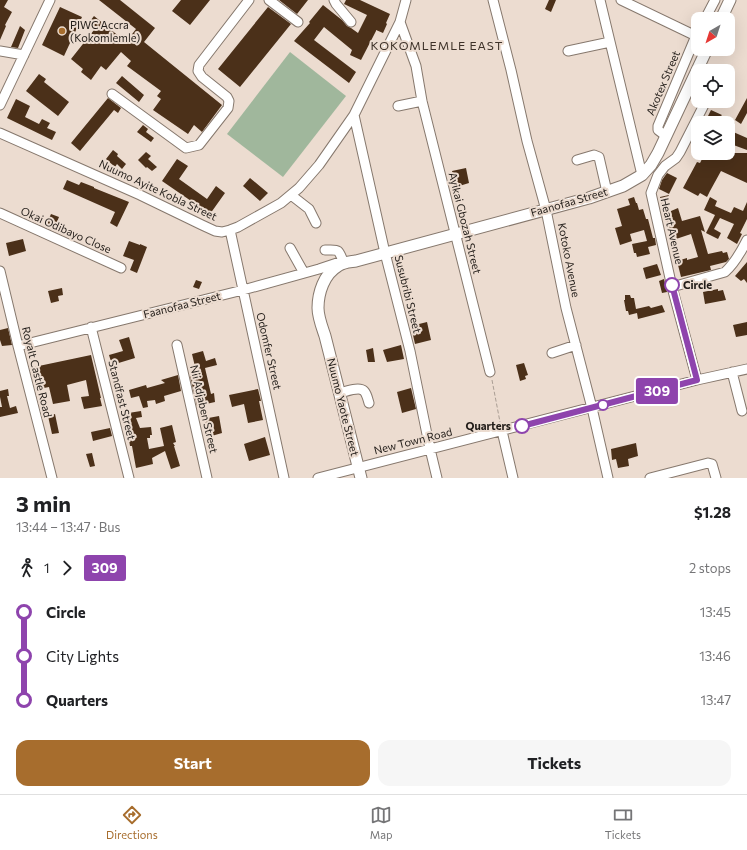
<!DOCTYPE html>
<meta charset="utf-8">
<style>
body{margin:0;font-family:Commissioner,sans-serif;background:#f6f6f6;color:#202124;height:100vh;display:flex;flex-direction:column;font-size:15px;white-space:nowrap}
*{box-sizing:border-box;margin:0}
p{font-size:13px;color:#757577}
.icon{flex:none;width:22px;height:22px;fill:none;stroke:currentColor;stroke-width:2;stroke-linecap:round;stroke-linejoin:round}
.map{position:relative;height:478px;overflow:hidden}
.panel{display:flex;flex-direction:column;background:#fff;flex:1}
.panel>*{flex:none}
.badge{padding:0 8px;border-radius:3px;font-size:14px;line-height:26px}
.needle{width:26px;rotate:219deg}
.fabs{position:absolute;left:691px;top:12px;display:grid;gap:8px}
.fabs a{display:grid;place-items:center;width:44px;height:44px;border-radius:8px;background:#fff;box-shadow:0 4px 16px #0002;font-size:20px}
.map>.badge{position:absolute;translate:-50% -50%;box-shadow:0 0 0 2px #fff}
.legs{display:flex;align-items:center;gap:6px;height:44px;padding:0 16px;font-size:13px}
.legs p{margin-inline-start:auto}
.head{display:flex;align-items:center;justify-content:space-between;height:68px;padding:0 16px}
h1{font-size:22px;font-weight:700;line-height:30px}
.action{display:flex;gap:8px;margin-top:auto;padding:8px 16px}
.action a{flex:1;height:46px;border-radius:12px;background:#a76d2d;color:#fff;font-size:16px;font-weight:700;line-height:46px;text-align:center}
.action a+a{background:#f6f6f6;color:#202124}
ul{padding:0 16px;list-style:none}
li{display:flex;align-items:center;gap:14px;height:44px;font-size:15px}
li i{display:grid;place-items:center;width:6px;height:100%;margin:0 5px;background:currentColor}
li i::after{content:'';width:10px;height:10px;margin:-5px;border:3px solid;border-radius:50%;background:#fff}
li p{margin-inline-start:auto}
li:first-child i{background:linear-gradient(#0000 50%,currentColor 0)}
li:last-child i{background:linear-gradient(currentColor 50%,#0000 0)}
.tabs{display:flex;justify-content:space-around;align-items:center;height:56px;border-top:1px solid #e0e0e0;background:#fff;font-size:11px;color:#757577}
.tabs a{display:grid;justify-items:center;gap:2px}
.tabs .on{color:#a76d2d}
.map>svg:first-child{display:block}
.green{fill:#a0b79c}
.building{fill:#4b3019}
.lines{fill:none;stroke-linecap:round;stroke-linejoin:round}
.minor-casing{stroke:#86786d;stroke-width:11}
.major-casing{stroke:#86786d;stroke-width:13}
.path{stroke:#aa9e94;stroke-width:1;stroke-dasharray:4 2;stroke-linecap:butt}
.minor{stroke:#fff;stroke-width:9}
.major{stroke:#fff;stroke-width:11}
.line-1-casing{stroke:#fff;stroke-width:9}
.line-1{stroke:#8e44ad;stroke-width:6}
.poi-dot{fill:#a76d2d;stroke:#ecdcd0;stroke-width:1.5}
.stop-1-dot{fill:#fff;stroke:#8e44ad;stroke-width:2}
.labels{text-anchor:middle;stroke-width:4;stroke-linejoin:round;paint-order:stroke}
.poi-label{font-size:11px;fill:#221d19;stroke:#ecdcd0;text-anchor:start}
.street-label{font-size:11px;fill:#221d19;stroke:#ecdcd0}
.stop-label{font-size:11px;font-weight:bold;fill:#221d19;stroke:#ecdcd0;text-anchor:start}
.neighbourhood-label{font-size:12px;letter-spacing:1px;fill:#3e3229;stroke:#ecdcd0}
</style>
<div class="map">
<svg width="747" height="478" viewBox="0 0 747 478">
<rect width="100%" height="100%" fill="#ecdcd0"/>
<!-- green -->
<path class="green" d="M290 52 346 96 283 177 227 134Z"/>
<!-- building -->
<path class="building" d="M0 0H8L4 7 12 12 5 25 6 26 0 40Z
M99 0H120L155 28 144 42 222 105 202 132 194 125 188 134 153 110 161 99 157 96 161 91 127 66 131 61 121 52 106 70 101 66 91 80 81 72 83 69 71 59 94 30 87 25 94 16 126 42 136 29Z
M181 0H210L190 25 172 11Z
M279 0H308L297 14Z
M346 0H360L390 14 386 23 387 24 383 33 376 30V31L361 60 350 55 352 50 324 27 314 40 356 72 349 83 294 41 310 23 309 22 323 5 342 20 347 26 351 28 358 33 367 15 344 4Z
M549 0H556L551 12 545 9Z
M60 7 82 17 64 56 42 45Z
M268 7 291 24 240 87 218 69Z
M20 26 25 30 18 48 11 47Z
M39 74 46 79 44 82 69 102 58 116 26 91Z
M122 76 144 95 139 102 116 83Z
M108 98 121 108 118 113 114 110 80 151 71 143Z
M747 98V113L741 124 735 120Z
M16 99 30 106 25 117 39 124 42 119 50 123 47 128 56 132 52 140 7 118Z
M711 110 722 115 721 116 735 123 728 137V123H718L707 118Z
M143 125 148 129 146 132 154 138 151 142 137 132Z
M731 131 747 138V150L728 143V140Z
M113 150 118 154 117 156 126 164 122 169 117 164 115 167 106 159Z
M146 152 151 156 148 159 157 167 152 171 147 167 146 168 138 160Z
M705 153H747V183L721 171 710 191 707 197 700 193 698 196 683 188 697 162 700 163Z
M177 159 188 166 179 179 207 199 216 186 225 193 210 214 162 181Z
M466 168 469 183 456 187 452 171Z
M667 173 677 178 669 194 659 189 662 180Z
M250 178 268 193 260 201 243 186Z
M67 180 79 185 81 182 94 187V188L129 202 117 227 110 223 115 212 63 189Z
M669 195 662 207 660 197Z
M634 197 636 203H637L639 210 643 209 646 219H648L653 238H655L656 245 648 247 650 254 637 257 636 253H634L632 244 647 241 644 230 630 234 632 241 620 245 615 228 622 226 617 209 630 205 628 199Z
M710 197 717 201 715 206 731 213 734 207 743 211 747 202V219L740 233 742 234 737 244 727 238 734 224 720 218 714 229 721 233 718 239 706 233 715 215 704 210Z
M678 208 682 221 700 216 705 232 701 230 708 254 722 251 723 253 727 252 729 259 726 262 710 266 711 270 681 277 677 261 687 258V260L698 257 691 234 673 240 664 214 668 216 671 211Z
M51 214 59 217 54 229 46 225Z
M23 239 26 251 9 256 6 243Z
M129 241 140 245V244L147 247 137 273 130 270 134 260 123 256Z
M747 262V283L744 279 741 281 735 276Z
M657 264 661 275 646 279 643 268Z
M664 279 667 292 662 293 659 281Z
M196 280 202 282 199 289 193 287Z
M62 288 63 295 58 296 59 301 51 303 48 291Z
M718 289V291L723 290 726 300 705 304 703 292Z
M625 295H630L631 298H634L636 309 649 306 651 308 662 305 665 312 638 319 637 313 629 315 628 311H626L624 300H625Z
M427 322 431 340 415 344 411 326Z
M747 322V335L736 337 733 325Z
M8 328 12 345 2 346 0 340V330Z
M129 337 135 358 112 365 109 355 123 351 119 340Z
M401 345 404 359 387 362 383 350Z
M373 348 375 362H368L366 350Z
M203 351 206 361 215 358 217 365 205 368 211 394 214 393 215 402 197 406 190 376 197 375 192 354Z
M91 355 101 398H100L102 406 84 409 81 397 89 396 86 380 67 385 70 401 53 404 49 387 39 389 34 367Z
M524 363 528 375 525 376 526 379 520 381 516 365Z
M178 375 181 391 164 396 165 401 156 404 155 400 147 401 148 407 143 408 139 396 131 398 129 390 146 385 147 388 165 383 161 380Z
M411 388 416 409 402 413 397 392Z
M8 389 9 396H7L10 408 16 406 18 413 0 417V407H2L0 397V391Z
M258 389 261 401H259L263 420 248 423 244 404 232 407 229 395Z
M141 411 142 417 136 418 140 428 151 427 152 435H150V438H147L149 449 164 446 160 428 172 425 176 442 173 443 175 446H174L180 466 171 469 165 451 152 458 153 464 136 468 132 446H130L127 428H125L122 414Z
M55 414 59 433 52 434 48 416Z
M219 416 222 433 208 437 203 419Z
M110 428 112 436 93 441 91 432Z
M265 437 270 455 249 461 244 444Z
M636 443 638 456 628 459 629 466 618 468 616 459 612 460 611 449Z
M92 453 95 466 90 467 86 454Z"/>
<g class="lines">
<defs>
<path id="minor" d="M269 0 298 22
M334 0 336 4 351 22
M493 0 511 70 527 141 546 210 566 308 592 408 608 478
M600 0 642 175
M621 0 696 36
M705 19 715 0
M400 22 416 66 422 101 490 372
M0 51 24 55
M568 51 610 42
M112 94 186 148 199 145 228 108 229 101 227 97 202 77 198 71 199 65 249 0
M0 105 50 0
M398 106 422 101
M354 115 385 253 410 351 430 449 437 478
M0 133 140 195 202 225 215 231 222 232 230 230 238 227 281 203 299 188 319 165 354 115 400 22 406 0
M666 136 658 130V126L698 31
M577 160 594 155 599 157 607 192
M291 195 309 209 316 223
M0 213 121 268
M230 230 284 478
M290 248 304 273
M325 250C338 250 338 248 343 261
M0 271 18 346 52 478
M672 287 725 272C735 263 741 252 747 240
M91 327 129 478
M177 345 207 478
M18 346 243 290 319 269 340 262
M552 353 576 345
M732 372 742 411
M697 380 672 287 651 193 658 175 665 166 676 158 680 152 706 101
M339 393C345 392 359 386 364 391 367 394 368 400 369 403
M502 431 513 478
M318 478 697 380 747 369
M650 478 708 463 712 464 716 478"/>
<path id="major" d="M721 19 730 0
M361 478 325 336C322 327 318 317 318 308 318 293 324 274 338 266 343 262 350 262 356 261L589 198 623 186 642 175 651 165 658 153 707 49"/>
</defs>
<!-- minor casing -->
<use href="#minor" class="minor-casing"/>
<!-- major casing -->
<use href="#major" class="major-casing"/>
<!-- path -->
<path class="path" d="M492 380 500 422"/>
<!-- minor -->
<use href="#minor" class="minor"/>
<!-- major -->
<use href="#major" class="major"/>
</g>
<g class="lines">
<defs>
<path id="line-1" d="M522 426 697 380 672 285"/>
</defs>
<!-- line-1 casing -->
<use href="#line-1" class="line-1-casing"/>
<!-- line-1 -->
<use href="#line-1" class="line-1"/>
</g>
<!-- markers -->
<circle class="poi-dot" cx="62" cy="31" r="4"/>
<g class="stop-1-dot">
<circle cx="672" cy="285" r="7"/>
<circle cx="603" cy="405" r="5"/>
<circle cx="522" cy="426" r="7"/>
</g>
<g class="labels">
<!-- poi labels -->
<g class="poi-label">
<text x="70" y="29">PIWC Accra<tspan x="70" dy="13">(Kokomlemle)</tspan></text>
</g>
<!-- street labels -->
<g class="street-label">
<text transform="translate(663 83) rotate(-67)" y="4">Akotex Street</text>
<text transform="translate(158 190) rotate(25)" y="4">Nuumo Ayite Kobla Street</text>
<text transform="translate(569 202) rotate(-16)" y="4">Faanofaa Street</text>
<text transform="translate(465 223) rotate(76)" y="4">Ayikai Gbozah Street</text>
<text transform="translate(66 230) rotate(24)" y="4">Okai Odibayo Close</text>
<text transform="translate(672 231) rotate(77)" y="4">Heart Avenue</text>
<text transform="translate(569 260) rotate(79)" y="4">Kotoko Avenue</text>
<text transform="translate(408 294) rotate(76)" y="4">Susubribi Street</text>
<text transform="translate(182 305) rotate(-14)" y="4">Faanofaa Street</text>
<text transform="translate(269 351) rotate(77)" y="4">Odomfer Street</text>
<text transform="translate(37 372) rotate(76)" y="4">Royalt Castle Road</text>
<text transform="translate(122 400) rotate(76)" y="4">Standfast Street</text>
<text transform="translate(343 407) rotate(76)" y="4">Nuumo Yaote Street</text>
<text transform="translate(204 409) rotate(77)" y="4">Nii Adjaben Street</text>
<text transform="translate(413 441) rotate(-14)" y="4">New Town Road</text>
</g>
<!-- stop labels -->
<g class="stop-label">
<text x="683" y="289">Circle</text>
<text x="511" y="430" text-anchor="end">Quarters</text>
</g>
<!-- neighbourhood labels -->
<g class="neighbourhood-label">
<text x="437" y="50">KOKOMLEMLE EAST</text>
</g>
</g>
</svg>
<div class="fabs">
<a><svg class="needle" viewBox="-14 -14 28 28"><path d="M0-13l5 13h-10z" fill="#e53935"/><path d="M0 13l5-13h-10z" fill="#757577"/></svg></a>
<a><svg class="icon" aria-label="locate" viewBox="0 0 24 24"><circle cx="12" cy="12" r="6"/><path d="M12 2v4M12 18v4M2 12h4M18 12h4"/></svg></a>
<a><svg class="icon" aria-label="layers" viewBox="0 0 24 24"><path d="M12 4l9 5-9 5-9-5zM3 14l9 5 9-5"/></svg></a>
</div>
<b class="badge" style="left:657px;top:391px;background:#8e44ad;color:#fff">309</b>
</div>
<section class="panel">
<div class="head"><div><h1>3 min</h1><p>13:44 – 13:47 · Bus</p></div><b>$1.28</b></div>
<div class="legs"><svg class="icon" aria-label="walk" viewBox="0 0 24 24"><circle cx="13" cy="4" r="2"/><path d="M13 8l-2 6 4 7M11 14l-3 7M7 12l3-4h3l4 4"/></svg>1<svg class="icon" aria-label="forward" viewBox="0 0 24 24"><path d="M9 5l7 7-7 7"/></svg><b class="badge" style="background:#8e44ad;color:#fff">309</b><p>2 stops</p></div>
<ul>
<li><i style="color:#8e44ad"></i><b>Circle</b><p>13:45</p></li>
<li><i style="color:#8e44ad"></i><span>City Lights</span><p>13:46</p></li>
<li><i style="color:#8e44ad"></i><b>Quarters</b><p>13:47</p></li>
</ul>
<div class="action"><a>Start</a><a>Tickets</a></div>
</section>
<nav class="tabs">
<a class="on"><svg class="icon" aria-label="directions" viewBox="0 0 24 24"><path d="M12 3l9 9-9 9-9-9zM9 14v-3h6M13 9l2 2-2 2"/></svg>Directions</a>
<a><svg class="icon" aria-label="map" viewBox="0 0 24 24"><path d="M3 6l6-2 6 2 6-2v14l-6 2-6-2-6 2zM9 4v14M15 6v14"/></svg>Map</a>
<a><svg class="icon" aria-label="tickets" viewBox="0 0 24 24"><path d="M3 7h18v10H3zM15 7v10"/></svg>Tickets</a>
</nav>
